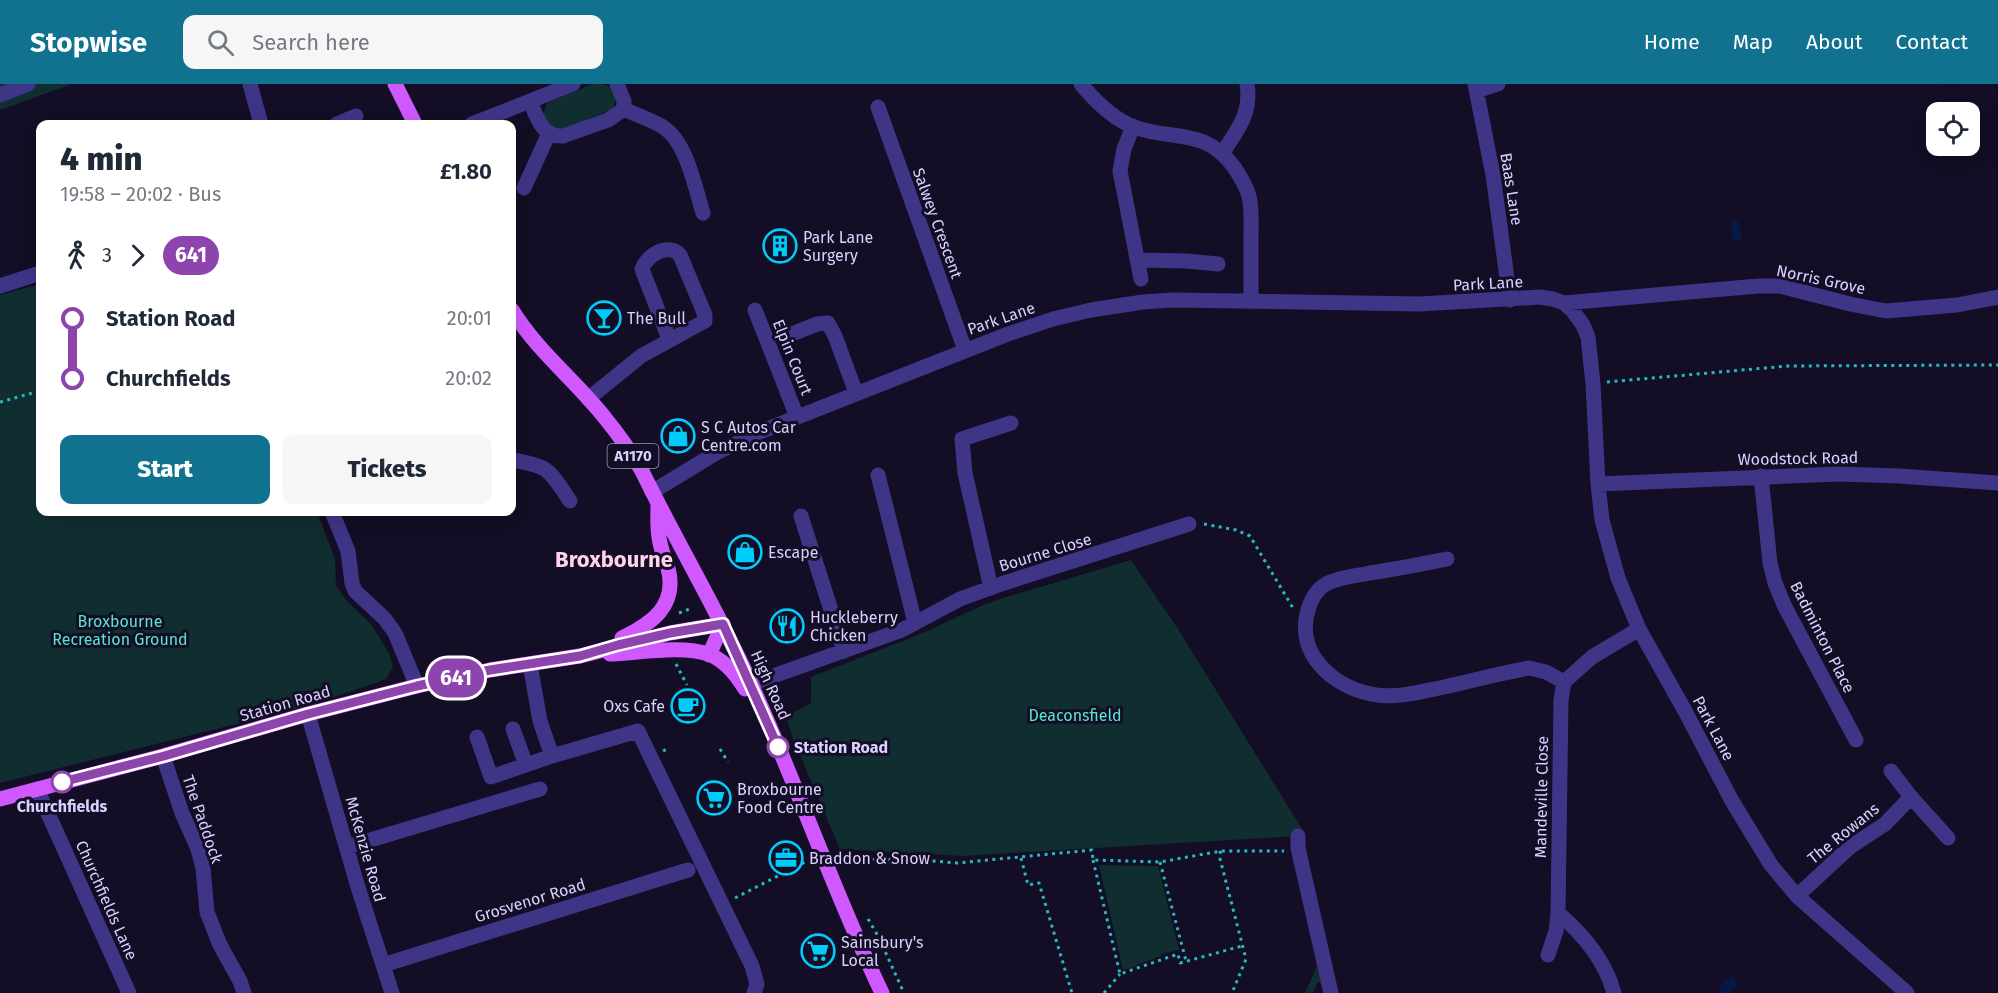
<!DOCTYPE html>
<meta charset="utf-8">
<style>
body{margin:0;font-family:"Fira Sans",sans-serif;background:#f6f6f7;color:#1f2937;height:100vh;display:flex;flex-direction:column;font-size:22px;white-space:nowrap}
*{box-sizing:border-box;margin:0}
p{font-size:20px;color:#747a83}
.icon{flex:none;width:33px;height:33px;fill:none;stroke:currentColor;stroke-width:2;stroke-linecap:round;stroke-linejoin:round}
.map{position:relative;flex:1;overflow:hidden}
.drawer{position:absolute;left:36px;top:36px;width:480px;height:396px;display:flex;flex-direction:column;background:#fff;border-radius:12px;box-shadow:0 6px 24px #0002}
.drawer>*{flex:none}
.badge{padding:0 12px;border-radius:20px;font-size:21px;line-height:39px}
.tools{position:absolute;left:1926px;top:18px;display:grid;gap:12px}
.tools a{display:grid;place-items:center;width:54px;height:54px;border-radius:12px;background:#fff;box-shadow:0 6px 24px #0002;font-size:30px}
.map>.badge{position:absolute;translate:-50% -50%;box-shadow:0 0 0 3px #fff}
.legs{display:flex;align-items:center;gap:9px;height:66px;padding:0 24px;font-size:20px}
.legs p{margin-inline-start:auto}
.headline{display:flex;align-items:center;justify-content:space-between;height:102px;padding:0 24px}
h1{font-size:33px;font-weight:800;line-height:45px}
.action{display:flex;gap:12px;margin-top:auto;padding:12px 24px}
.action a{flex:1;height:69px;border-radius:12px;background:#117290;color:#fff;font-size:24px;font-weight:800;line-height:69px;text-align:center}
.action a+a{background:#f6f6f7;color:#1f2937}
ul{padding:0 24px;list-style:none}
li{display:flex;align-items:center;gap:21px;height:60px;font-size:22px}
li i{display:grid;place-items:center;width:9px;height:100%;margin:0 8px;background:currentColor}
li i::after{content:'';width:15px;height:15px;margin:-8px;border:4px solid;border-radius:50%;background:#fff}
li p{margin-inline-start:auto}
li:first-child i{background:linear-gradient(#0000 50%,currentColor 0)}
li:last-child i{background:linear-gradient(currentColor 50%,#0000 0)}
header{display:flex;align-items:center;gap:36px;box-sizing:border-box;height:84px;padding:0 30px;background:#117290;color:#fff}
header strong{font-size:28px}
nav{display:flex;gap:33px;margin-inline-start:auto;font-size:21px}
.search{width:420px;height:54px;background:#f6f6f7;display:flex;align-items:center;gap:15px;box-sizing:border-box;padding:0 21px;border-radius:12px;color:#747a83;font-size:22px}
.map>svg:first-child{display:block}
.green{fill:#102e30}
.water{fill:#061845}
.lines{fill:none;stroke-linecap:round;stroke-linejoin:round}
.path{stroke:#27b9be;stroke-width:3;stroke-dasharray:3 4.5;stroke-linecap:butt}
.minor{stroke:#3f3587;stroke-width:15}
.major{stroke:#d058ff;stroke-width:15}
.line-1-casing{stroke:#fff;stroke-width:14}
.line-1{stroke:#8e44ad;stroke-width:9}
.stop-1-dot{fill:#fff;stroke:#8e44ad;stroke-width:3}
.labels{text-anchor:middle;stroke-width:6;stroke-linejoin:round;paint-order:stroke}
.shield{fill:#130d25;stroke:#9f96be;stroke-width:1.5}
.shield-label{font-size:15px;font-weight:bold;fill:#dbd1ff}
.street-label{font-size:16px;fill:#dbd1ff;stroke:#130d25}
.poi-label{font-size:16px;fill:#dbd1ff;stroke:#130d25;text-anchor:start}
.park-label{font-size:16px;fill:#55e7d0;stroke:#130d25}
.stop-label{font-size:16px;font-weight:bold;fill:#dbd1ff;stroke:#130d25;text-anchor:start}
.district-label{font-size:22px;font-weight:bold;fill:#ffd3eb;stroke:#130d25}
</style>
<header>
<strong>Stopwise</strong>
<div class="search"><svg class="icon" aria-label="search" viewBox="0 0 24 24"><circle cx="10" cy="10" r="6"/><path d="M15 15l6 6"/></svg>Search here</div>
<nav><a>Home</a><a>Map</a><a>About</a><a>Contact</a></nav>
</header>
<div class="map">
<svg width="1998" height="909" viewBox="0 0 1998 909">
<rect width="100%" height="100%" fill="#130d25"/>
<!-- green -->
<path class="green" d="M0 0H72L0 26Z
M593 0C608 0 611 1 617 14L612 25 564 45 552 44 543 30 547 19Z
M40 200V428H317L335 475 336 502 346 516 371 540 389 569 393 582 386 595 312 621 0 699V211Z
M1131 476 1178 545 1304 748 1298 752 963 772 840 765 794 657 786 633 811 619V593L923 549 981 522 1003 514Z
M1099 781 1158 782 1179 866 1161 870V872L1136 881 1134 883 1123 886Z
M1317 882 1322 900 1318 898 1313 909H1305Z"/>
<!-- water -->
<path class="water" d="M1738 136 1742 155 1733 156 1730 137Z
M1731 893H1734L1738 900 1731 906 1732 909H1718L1722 900Z"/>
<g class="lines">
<!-- path -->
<path class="path" d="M1607 298 1788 282 1998 281
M0 318 40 307
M1204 440 1236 446 1250 452 1293 524
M679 529 692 524
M676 580 687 601
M720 665 728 678
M663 667 669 664
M1221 767 1219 771 1246 875 1232 909
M1021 774 1028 801 1039 799 1072 909
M1093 776 1120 890 1178 870 1180 879 1242 862
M843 778 849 776 908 775 957 779 1092 766 1093 776 1160 778 1221 767H1284
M1160 778 1186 877
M735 814 809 776
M868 835 878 852 904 909
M1104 909 1120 890"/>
<!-- minor -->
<path class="minor" d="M250 0 261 40
M617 0 624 17V25C636 31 654 37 663 43 687 58 695 104 703 129
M1081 0C1095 17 1113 35 1134 43 1173 57 1204 43 1234 83 1240 92 1246 101 1249 112 1252 125 1251 139 1251 153 1251 175 1251 196 1251 218
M1475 0 1493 91 1510 216
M1477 7 1498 0
M0 11 28 0
M530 17C537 34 542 53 563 52L608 36 624 25
M878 23 965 266
M337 40 356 32
M472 40 573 0
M1133 42 1124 65 1120 87 1141 195
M1222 70C1237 46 1252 30 1247 0
M524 104 549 49
M1138 176 1187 177 1218 180
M0 202 40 189
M1564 219 1758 202H1780L1850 220 1886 227 1957 221 1998 213
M755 226 797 333
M792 250 817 240 828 239 835 252 856 309
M588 315 641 272 705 237V231L680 171C668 158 647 171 642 185L669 255
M512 376C550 382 549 386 570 417
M878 391 915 539
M1761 392 1770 479 1775 499 1785 523 1856 656
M1598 400 1838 390 1899 392 1998 399
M652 408 716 369 762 347 1008 250 1053 235 1091 226 1143 218 1172 216 1420 220 1540 213 1553 215 1564 219 1572 226 1583 241 1588 253 1593 300 1598 400 1602 436 1618 494 1639 545 1685 627 1732 717 1771 781 1797 812 1907 909
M332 428 348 467 352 499 355 507 385 535 395 549 417 602
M801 432 844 567
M1447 475C1421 480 1396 485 1370 489 1356 492 1339 493 1326 500 1317 505 1311 516 1308 526 1295 569 1332 602 1371 610 1396 615 1420 608 1444 603 1472 597 1500 589 1529 584L1546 588 1564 598 1592 573 1639 545
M991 504 965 389 962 355 1011 339
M530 580 540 637 552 672 638 647 752 882 757 900 754 909
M751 600 902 546 960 515 1004 499 1189 440
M308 630 357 800 392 909
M513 645 526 681
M477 653 491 693 552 672
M163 672 182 729 198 765 203 784 207 828 220 861 240 897 244 909
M1891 687 1911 713 1948 754
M37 705 129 909
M1298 752V764L1331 909
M347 763 540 705
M1797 812 1850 763 1885 740 1911 713
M1558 829C1583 850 1605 876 1614 909
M1548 871 1556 847 1558 829 1561 616 1564 598
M383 881 688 786"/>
<!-- major -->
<path class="major" d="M395 0 415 40
M512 226C537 267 576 297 605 334 619 351 631 368 642 387 677 459 719 529 752 602 798 703 834 809 882 909
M622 554C651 540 678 522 668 484 665 474 660 464 659 453 657 442 658 431 658 420
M610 570C638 569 683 561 708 570 725 576 736 590 745 605
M709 571 723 540
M0 715 163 672 308 630 417 602 490 586 580 572 670 549 723 540"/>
</g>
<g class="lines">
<defs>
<path id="line-1" d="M62 698 164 672 308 630 417 602 490 586 580 572 618 561 670 549 723 540 778 663"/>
</defs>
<!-- line-1 casing -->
<use href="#line-1" class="line-1-casing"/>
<!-- line-1 -->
<use href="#line-1" class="line-1"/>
</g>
<!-- icons -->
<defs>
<symbol id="building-ring" viewBox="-11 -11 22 22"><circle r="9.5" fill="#130d25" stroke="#00ccfc" stroke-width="1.5"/><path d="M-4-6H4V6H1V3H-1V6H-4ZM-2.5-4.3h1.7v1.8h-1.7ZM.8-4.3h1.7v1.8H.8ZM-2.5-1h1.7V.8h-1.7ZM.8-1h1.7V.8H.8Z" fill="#00ccfc"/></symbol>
<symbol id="bar-ring" viewBox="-11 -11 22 22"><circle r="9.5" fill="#130d25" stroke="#00ccfc" stroke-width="1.5"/><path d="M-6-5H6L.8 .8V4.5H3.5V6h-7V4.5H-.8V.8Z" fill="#00ccfc"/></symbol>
<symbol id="shop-ring" viewBox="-11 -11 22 22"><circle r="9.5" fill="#130d25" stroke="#00ccfc" stroke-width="1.5"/><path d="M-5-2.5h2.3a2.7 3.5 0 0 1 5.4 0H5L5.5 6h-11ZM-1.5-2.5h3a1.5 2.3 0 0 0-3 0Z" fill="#00ccfc"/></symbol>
<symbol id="restaurant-ring" viewBox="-11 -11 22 22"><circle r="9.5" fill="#130d25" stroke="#00ccfc" stroke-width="1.5"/><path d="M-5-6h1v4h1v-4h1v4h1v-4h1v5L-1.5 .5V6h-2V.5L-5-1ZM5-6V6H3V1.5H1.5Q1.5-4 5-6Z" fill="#00ccfc"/></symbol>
<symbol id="cafe-ring" viewBox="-11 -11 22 22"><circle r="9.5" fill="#130d25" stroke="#00ccfc" stroke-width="1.5"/><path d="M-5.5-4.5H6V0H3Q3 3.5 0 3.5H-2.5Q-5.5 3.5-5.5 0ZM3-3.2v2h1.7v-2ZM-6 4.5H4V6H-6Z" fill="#00ccfc"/></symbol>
<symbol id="supermarket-ring" viewBox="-11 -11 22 22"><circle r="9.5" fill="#130d25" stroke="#00ccfc" stroke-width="1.5"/><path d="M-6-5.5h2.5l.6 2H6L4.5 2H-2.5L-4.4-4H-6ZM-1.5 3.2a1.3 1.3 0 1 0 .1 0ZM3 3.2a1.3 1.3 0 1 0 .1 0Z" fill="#00ccfc"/></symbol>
<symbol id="office-ring" viewBox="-11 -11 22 22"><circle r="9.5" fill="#130d25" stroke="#00ccfc" stroke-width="1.5"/><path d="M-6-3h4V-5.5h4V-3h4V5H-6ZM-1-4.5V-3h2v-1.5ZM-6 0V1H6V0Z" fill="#00ccfc"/></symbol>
</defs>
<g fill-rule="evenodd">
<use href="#building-ring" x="761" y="143" width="38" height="38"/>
<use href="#bar-ring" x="585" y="215" width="38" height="38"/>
<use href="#shop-ring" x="659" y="333" width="38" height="38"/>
<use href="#shop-ring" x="726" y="449" width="38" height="38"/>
<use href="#restaurant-ring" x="768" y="523" width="38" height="38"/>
<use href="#cafe-ring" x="669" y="603" width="38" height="38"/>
<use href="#supermarket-ring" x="695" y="695" width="38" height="38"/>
<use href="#office-ring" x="767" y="755" width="38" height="38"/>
<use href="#supermarket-ring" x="799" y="848" width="38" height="38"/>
</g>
<!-- markers -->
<g class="stop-1-dot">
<circle cx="778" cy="663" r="10"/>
<circle cx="62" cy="698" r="10"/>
</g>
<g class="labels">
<!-- shield labels -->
<rect class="shield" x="607.5" y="360" width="51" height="24" rx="4.5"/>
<g class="shield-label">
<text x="633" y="377">A1170</text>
</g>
<!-- street labels -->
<g class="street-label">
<text transform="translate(1512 105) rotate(81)" y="6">Baas Lane</text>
<text transform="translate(938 139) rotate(70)" y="6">Salwey Crescent</text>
<text transform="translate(1821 195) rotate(12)" y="6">Norris Grove</text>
<text transform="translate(1488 199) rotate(-3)" y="6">Park Lane</text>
<text transform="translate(1001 234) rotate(-19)" y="6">Park Lane</text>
<text transform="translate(793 273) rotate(68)" y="6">Elpin Court</text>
<text transform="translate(1798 374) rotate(-1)" y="6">Woodstock Road</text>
<text transform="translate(1045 468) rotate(-17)" y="6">Bourne Close</text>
<text transform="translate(1823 553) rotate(63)" y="6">Badminton Place</text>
<text transform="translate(771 601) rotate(66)" y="6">High Road</text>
<text transform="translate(285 619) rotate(-16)" y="6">Station Road</text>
<text transform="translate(1714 644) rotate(62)" y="6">Park Lane</text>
<text transform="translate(1541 713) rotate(-89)" y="6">Mandeville Close</text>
<text transform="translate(203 735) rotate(71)" y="6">The Paddock</text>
<text transform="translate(1843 749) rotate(-39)" y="6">The Rowans</text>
<text transform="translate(366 765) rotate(74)" y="6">McKenzie Road</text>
<text transform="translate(107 816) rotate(66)" y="6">Churchfields Lane</text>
<text transform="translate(530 816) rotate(-17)" y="6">Grosvenor Road</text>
</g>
<!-- poi labels -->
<g class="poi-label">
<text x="803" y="159">Park Lane<tspan x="803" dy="18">Surgery</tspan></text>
<text x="627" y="240">The Bull</text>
<text x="701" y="349">S C Autos Car<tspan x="701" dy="18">Centre.com</tspan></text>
<text x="768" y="474">Escape</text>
<text x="810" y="539">Huckleberry<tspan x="810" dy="18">Chicken</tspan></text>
<text x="665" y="628" text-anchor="end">Oxs Cafe</text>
<text x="737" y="711">Broxbourne<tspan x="737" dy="18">Food Centre</tspan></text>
<text x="809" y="780">Braddon &amp; Snow</text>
<text x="841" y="864">Sainsbury's<tspan x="841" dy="18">Local</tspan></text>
</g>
<!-- park labels -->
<g class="park-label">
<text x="120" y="543">Broxbourne<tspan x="120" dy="18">Recreation Ground</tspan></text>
<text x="1075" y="637">Deaconsfield</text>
</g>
<!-- stop labels -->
<g class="stop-label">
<text x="794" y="669">Station Road</text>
<text x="62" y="728" text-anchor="middle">Churchfields</text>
</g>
<!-- district labels -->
<g class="district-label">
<text x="614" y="483">Broxbourne</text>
</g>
</g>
</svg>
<div class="tools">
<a><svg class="icon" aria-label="locate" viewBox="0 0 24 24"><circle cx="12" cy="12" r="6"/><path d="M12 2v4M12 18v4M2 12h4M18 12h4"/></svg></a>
</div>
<b class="badge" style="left:456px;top:594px;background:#8e44ad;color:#fff">641</b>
<section class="drawer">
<div class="headline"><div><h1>4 min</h1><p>19:58 – 20:02 · Bus</p></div><b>£1.80</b></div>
<div class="legs"><svg class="icon" aria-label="walk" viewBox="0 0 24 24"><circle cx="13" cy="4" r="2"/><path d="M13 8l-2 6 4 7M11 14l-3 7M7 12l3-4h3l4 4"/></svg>3<svg class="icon" aria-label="forward" viewBox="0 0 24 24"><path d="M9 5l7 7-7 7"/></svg><b class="badge" style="background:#8e44ad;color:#fff">641</b></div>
<ul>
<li><i style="color:#8e44ad"></i><b>Station Road</b><p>20:01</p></li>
<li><i style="color:#8e44ad"></i><b>Churchfields</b><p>20:02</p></li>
</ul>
<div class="action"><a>Start</a><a>Tickets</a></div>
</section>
</div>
